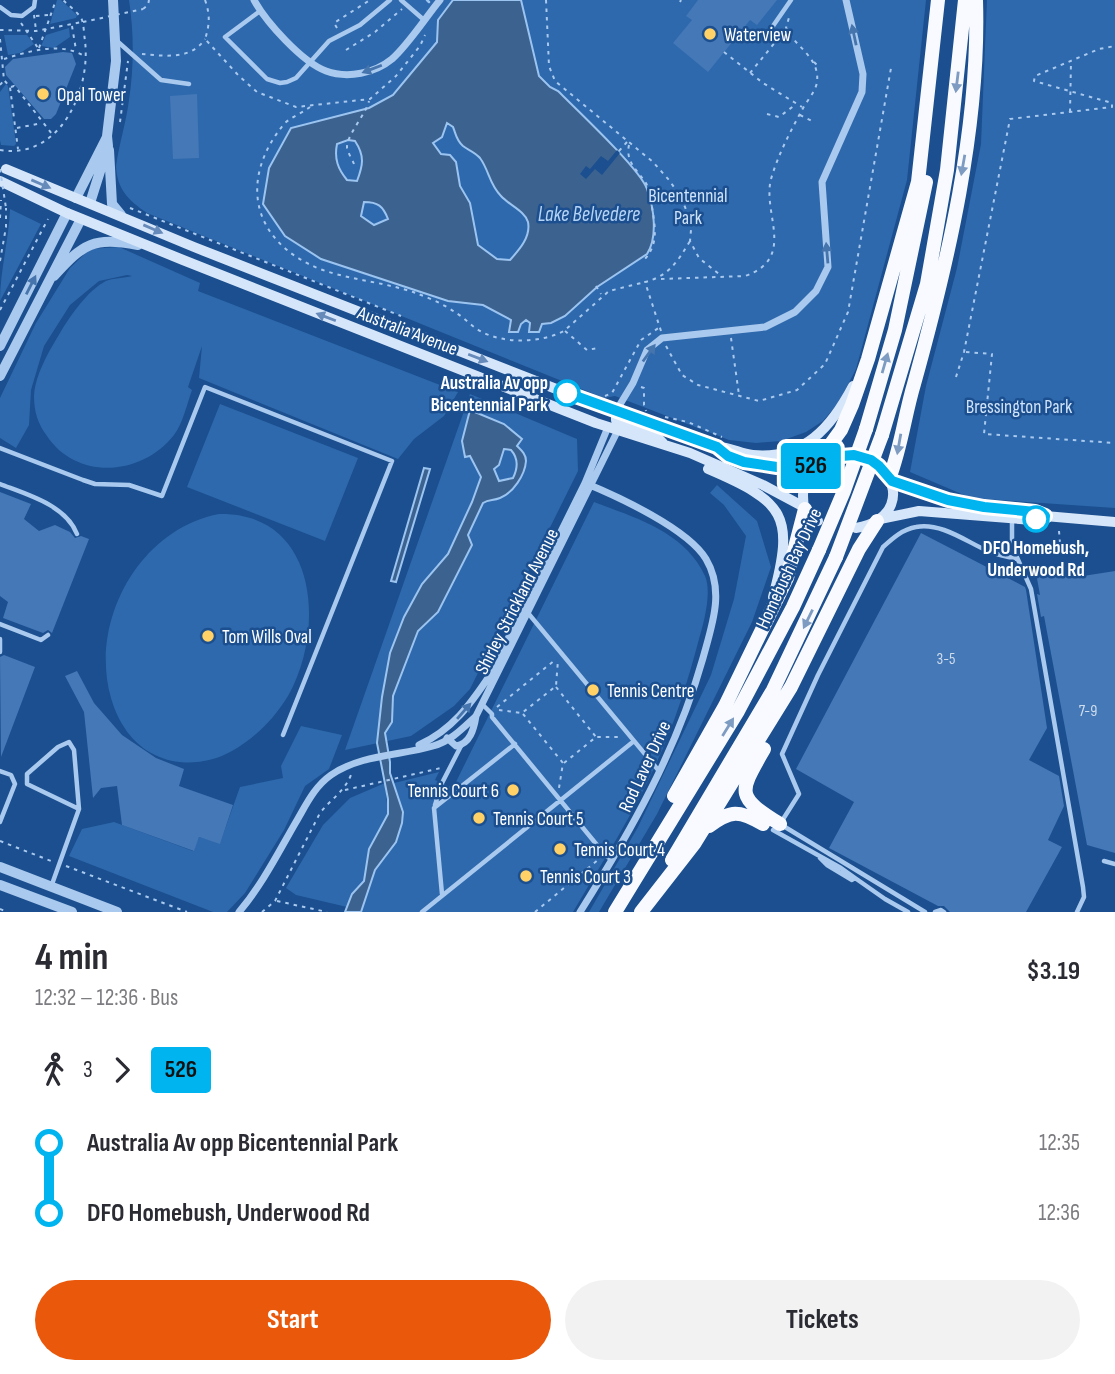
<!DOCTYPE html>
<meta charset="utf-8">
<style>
body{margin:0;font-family:"Sofia Sans Condensed",sans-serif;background:#f2f2f3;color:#2b2b33;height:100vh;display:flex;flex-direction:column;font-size:26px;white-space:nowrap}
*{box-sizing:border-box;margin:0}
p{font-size:23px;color:#7c7c81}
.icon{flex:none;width:38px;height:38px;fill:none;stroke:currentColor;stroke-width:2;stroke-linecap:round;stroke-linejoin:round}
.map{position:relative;height:912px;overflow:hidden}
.details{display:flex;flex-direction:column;background:#fff;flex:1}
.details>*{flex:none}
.badge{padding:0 14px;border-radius:5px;font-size:24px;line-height:46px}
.map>.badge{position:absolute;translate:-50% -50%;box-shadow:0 0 0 4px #fff}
.legs{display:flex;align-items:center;gap:10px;height:77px;padding:0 35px;font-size:23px}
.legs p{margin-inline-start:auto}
.headline{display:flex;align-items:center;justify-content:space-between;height:119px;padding:0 35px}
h1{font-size:38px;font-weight:700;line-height:52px}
.action{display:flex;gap:14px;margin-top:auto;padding:14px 35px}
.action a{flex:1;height:80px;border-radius:42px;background:#ea580c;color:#fff;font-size:28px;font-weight:700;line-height:80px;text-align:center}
.action a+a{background:#f2f2f3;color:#2b2b33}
ul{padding:0 35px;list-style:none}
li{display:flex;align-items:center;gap:24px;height:70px;font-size:26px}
li i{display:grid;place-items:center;width:10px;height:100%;margin:0 9px;background:currentColor}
li i::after{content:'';width:18px;height:18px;margin:-9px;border:5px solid;border-radius:50%;background:#fff}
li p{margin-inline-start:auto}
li:first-child i{background:linear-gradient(#0000 50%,currentColor 0)}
li:last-child i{background:linear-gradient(currentColor 50%,#0000 0)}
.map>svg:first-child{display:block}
.green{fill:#2e69ad}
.water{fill:#3c6290;stroke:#9cc4f0;stroke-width:2;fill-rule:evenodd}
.pier{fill:#1b4f8f}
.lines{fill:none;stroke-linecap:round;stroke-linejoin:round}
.stream{stroke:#9cc4f0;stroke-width:2.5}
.building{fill:#4478b7}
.path{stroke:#a9c9ee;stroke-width:2;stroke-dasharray:3.5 5;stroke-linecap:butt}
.service{stroke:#a9c9ee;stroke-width:4.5}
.minor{stroke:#a9c9ee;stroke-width:7}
.tertiary{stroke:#a9c9ee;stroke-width:10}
.secondary{stroke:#d6e6fa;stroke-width:10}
.trunk{stroke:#f8faff;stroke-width:14}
.path-bridge{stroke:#a9c9ee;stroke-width:2;stroke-dasharray:3.5 5;stroke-linecap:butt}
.trunk-bridge{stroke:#f8faff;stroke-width:14}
.oneway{fill:#4674ac}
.oneway2{fill:#7e9cc1}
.oneway3{fill:#668bba}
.line-1-casing{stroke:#fff;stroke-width:16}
.line-1{stroke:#00b5ef;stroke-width:10}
.poi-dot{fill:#ffd166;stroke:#1b4f8f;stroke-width:2.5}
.stop-1-dot{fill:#fff;stroke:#00b5ef;stroke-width:3.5}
.labels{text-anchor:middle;stroke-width:5;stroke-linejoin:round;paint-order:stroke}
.number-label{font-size:16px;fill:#d0dded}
.poi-label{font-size:19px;fill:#fff;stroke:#1b4f8f;text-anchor:start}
.park-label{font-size:19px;fill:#cfe3fa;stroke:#1b4f8f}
.street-label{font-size:19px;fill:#fff;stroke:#1b4f8f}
.stop-label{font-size:19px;font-weight:bold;fill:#fff;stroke:#1b4f8f;text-anchor:end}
.water-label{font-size:21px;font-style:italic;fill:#b5d3f5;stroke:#1b4f8f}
</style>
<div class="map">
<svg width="1115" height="912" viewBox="0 0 1115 912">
<rect width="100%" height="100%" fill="#1b4f8f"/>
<!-- green -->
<path class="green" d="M57 0H61L77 15 76 18 50 24Z
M129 0H926L907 180 856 369 839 402 823 421 806 432 781 441 756 443 729 440 615 396 604 398 147 213C128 200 117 189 116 166 119 144 126 123 129 100 134 67 134 33 129 0Z
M987 0H1115V508L971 498 910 472 926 386 957 268 981 144Z
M69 28 70 37 54 48 41 46 46 35Z
M4 35H27L34 44 20 53 8 55Z
M6 84 8 86 16 144 14 146 1 145 0 140V92Z
M10 209 41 224 0 301C0 270 9 240 10 209Z
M119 247 200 283 198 291 458 392 444 416 414 439 398 459 199 378 202 346 188 387 192 390C187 404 183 423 174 435 142 476 77 481 47 436 38 424 34 412 34 396 35 375 49 351 60 333 70 316 88 290 106 281 113 278 124 278 132 276L127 275 99 281 70 305 44 346 31 390 29 425 16 448 0 438V398L36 323 70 268 90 249Z
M470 394 577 439 578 471 470 689 454 706 411 736 345 750Z
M220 404 358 458 325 541 187 487Z
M717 485 757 521 771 567 752 622 657 814 599 912H589L638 827 711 675 734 599 746 536 724 505 710 493Z
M594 502C636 518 685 532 705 576 712 592 704 622 699 639 688 681 674 725 656 764 633 815 601 864 573 912H361L375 870 386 857 403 812 394 783 439 772 435 780 453 788Z
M219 514C318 512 326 629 288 696 274 719 255 738 232 751 209 764 179 767 155 755 132 744 118 722 111 698 89 622 139 529 219 514Z
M301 726 342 735 329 769 305 786 284 830 245 893 227 912H213L69 856 82 829 114 822 193 851 199 837 220 843 240 787 283 778 281 766Z
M385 783 388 814 369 849 365 881 352 894 347 907 296 895 286 888 323 825 350 798Z"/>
<!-- water -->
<path class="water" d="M453 0H521L539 76 550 87 558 91C577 110 640 169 647 189 654 208 658 237 647 254L597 287 565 316 551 323 542 324 539 332H529L530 323 526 320 521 324 518 332H509L511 320 483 305 448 301 321 259 285 236 263 204 269 168 291 128 369 108 393 95 437 42 438 20ZM447 123 453 127C456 134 456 140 463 146 468 150 475 152 480 158 489 170 489 184 501 196 509 205 525 211 528 222 531 237 519 250 510 260L497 259 478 245 470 203 460 186 456 162 450 155 441 154 433 143 442 137ZM348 140 355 141C365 156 363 165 357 181L347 180C338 169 334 159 337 144ZM364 202C378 202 383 206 388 219L374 225 361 216Z
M470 410 504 424 522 439 517 446C521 450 526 454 526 461 525 475 513 493 500 498 493 501 489 499 483 503L468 535 472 545 438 612 418 631 393 696 392 722 385 733 390 762V773L403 812 402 823 396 842 375 870 361 912H345L352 894 364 881 369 849 388 814V799L377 743 382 697 390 653 404 617 422 584 448 554 472 502 481 477 470 456 465 457 462 441ZM504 449 511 450C519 459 518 468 513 478L499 481 494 469 499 465Z
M424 468 430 469 396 582 391 581Z"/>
<!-- pier -->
<path class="pier" d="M617 150 620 153 602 175 595 169 586 179 580 174 586 166 590 169 601 156 608 161Z"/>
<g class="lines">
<!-- stream -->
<path class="stream" d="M427 0 429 2"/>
</g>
<!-- building -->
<path class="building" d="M698 0H777L757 25 750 20 708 72 673 43 692 20 686 16Z
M63 52 72 53 76 64 56 114 51 119H44L6 75 5 67 13 59Z
M197 94 199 158 173 159 170 96Z
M0 492 31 504 24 519 39 531 55 525 70 532 75 538 81 536 89 539 52 633 48 630 43 633 3 618 8 602 0 596Z
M921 533 1025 587 1026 590 1047 728 1029 760 1059 776 1064 806 1048 840 1062 847 1026 912H950L944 906H938L829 848 854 802 796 769Z
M1080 565 1083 576 1115 571V853L1087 845 1044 616 1041 617 1037 594 1040 595 1036 573Z
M4 655 35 667 1 757 0 657Z
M77 671 94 703 122 735 156 758 184 769 179 786 233 805 220 844 199 837 194 851 122 825 117 786 101 788 93 798 84 712 65 676Z"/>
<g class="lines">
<!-- path -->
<path class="path" d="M205 0C210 14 210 24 205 39L239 76 257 92 296 107 370 99 396 76 420 46 425 35
M546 0 549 66 555 81 653 162 669 180 681 197 687 212 691 230 690 241 699 258 719 274
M680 2 681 0
M143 9 148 5 149 0
M34 15 36 30
M36 16 48 15
M21 23 38 48
M72 26 76 50
M337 28 334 23 370 0
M0 30 36 31 82 22
M0 39 4 80 10 87 18 149
M39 48 56 0
M346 50 375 32 402 9
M724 52 763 83 802 107
M142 54C165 56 191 60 205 39
M4 59C30 51 61 41 86 57
M814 62 819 67
M750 73 786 29
M0 85 4 80
M11 87 14 86 17 89 52 134
M310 107C302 113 291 117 284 124 238 180 252 242 320 269 350 280 383 282 413 292 427 297 444 304 456 313 465 318 472 327 482 332 506 344 540 343 564 331L609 291 645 282
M1070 112 1071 62
M767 114 779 117 795 105
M800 115 812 121
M120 122 128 61
M17 128 42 123
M629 145C625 163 639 171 647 185 651 191 651 200 652 207 655 227 659 244 644 260
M0 150C60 160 91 90 85 41 84 35 84 26 82 20 78 12 69 6 63 0
M619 151 627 142
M354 164C352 159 348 153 347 148 346 136 366 114 369 101
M130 208 401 316
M0 218 1 200
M0 261 6 227V208
M661 279 745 276C797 258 762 214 771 179 778 155 790 132 802 110 806 102 816 91 817 82 820 57 795 47 786 28L790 14
M596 286 601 294
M0 310 48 219
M565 331 587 350 598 348
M661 331 645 282C669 276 678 261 690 241
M731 338 739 395
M666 346 682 375 698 385 759 401 797 390 825 364 848 312 891 68
M966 352 992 354 984 434 1115 443
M956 377 964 352 1010 119 1112 107V103L1034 81 1035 76 1099 49 1115 46
M641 387 644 388V405L646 411
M605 396 612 393 641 340 660 327
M665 417 688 422 722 437
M1059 531 1060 543 1067 554
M556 687 596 737
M497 707 555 660
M499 710 522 713 556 686 558 660
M523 714 563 763 559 788
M564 763 596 737H622
M345 790 441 768
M0 841 51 861
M66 866 187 912
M277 901 327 912
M0 909 7 912
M262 912 275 901 320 813C331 799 344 792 351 775
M535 912 599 859"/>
<!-- service -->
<path class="service" d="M401 0 424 20
M0 7 11 15 22 16 34 7 35 0
M260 11 225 37 267 79 280 83 287 82 296 78 329 41 360 25 390 0
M773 26 791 0
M117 41 161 80 189 84
M0 448 83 480 95 484 129 485 162 496 205 387 392 461 283 735
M0 484C26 494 66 505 77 534
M1012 521V546L1031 589 1083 887 1084 897 1077 912
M528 613 659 771
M0 624 41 640 48 635
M0 639V652
M483 705 492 714V717L606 856 612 860
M0 771 11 775 15 784 0 822
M435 805 442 783 461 746
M773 830 841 868 855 878
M820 858 827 865 852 880 855 878 885 899 908 912
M1104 861 1115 864
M51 887 79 809 27 784V774L58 747 69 742 74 750 79 809
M442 894 434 808 515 744
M422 912 634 741
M925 912 780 824 799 794 782 754 818 675 883 547C893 538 903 529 916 527 942 522 968 543 990 552 999 555 1008 557 1017 559
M935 912 941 910 944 912"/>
<!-- minor -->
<path class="minor" d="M254 0C266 22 302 62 326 71 348 79 375 73 392 59 408 45 426 17 440 0
M616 411 633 383 647 350 662 338 765 327 795 312 816 291 828 267 822 182 862 92 863 74 846 0
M447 738 456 746C470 744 474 729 476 716
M419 745C452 730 470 705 490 675L585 483 608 427
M239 912C262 885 278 853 296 822 306 805 314 787 331 775 362 754 399 756 433 746 451 741 463 728 476 716L618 430
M580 912C631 831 677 750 703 658 712 625 725 591 706 559 688 529 619 497 585 483"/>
<!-- tertiary -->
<path class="tertiary" d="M109 150 112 204 121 215
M76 198 107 137
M90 203 108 146 107 136 116 61 113 0
M54 276C84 243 93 237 138 245
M0 346 67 213
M0 376 81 219
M0 867 117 912
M0 885 72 912"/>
<!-- secondary -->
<path class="secondary" d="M6 169 194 247 592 403 717 447C744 469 781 469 814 465
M0 181 67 213 183 260 596 423 690 453 763 485 804 507
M616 411V420L654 434 663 443
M717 447C731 447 740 454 753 455 804 460 832 426 853 386
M708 469C785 502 795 515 773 597
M892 481C917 490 943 501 970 505 994 509 1023 505 1045 516
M880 519 919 511 1033 520 1045 516 1115 522
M818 521 804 507C799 476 813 458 844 455
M856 528C892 523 906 491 879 466"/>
<!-- trunk -->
<path class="trunk" d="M866 429 895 330 926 182
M882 435 927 284 947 170 965 0
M817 463 841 430 852 405 868 359 918 182 938 0
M890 476C901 447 905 414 914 384 948 262 980 126 976 0
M764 749C739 793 735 796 780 824
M674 796 725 706 787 578 805 509
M709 826C731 810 739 810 763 824
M672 860 773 690 836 557
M615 912 738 711 793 607 819 550
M641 912 694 844 791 687 859 549 877 521"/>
<!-- path-bridge -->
<path class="path-bridge" d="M83 22 143 9
M0 169 6 208"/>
<!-- trunk-bridge -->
<path class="trunk-bridge" d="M819 550 844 491 866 429
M836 557 882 435"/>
</g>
<!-- one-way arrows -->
<defs><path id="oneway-solid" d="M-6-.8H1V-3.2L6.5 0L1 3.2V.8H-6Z" transform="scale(1.75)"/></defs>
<g class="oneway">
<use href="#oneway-solid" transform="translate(854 35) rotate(-102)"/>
<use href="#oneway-solid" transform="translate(372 69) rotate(159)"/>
<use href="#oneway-solid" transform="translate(827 253) rotate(-95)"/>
<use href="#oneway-solid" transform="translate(31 285) rotate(-63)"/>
<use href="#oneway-solid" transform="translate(649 353) rotate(-54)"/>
<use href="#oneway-solid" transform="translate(464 711) rotate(-49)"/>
</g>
<g class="oneway2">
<use href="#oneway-solid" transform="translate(957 82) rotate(97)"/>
<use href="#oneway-solid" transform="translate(963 165) rotate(100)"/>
<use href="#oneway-solid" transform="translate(885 363) rotate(-74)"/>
<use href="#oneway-solid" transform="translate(899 444) rotate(100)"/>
<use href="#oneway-solid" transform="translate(808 619) rotate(116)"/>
<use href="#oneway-solid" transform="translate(728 727) rotate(-58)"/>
</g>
<g class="oneway3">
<use href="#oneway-solid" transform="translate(41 184) rotate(23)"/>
<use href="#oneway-solid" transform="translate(153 229) rotate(23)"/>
<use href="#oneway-solid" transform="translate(326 317) rotate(-159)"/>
<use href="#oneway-solid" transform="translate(478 358) rotate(21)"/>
</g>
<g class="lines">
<defs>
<path id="line-1" d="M567 393 717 447 728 456 744 462 777 467 814 465 829 457 854 455 871 460 879 466 892 481 948 500 984 507 1035 512 1045 516 1036 519"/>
</defs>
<!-- line-1 casing -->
<use href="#line-1" class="line-1-casing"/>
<!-- line-1 -->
<use href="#line-1" class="line-1"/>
</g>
<!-- markers -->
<g class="poi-dot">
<circle cx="710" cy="34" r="7"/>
<circle cx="43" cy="94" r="7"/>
<circle cx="208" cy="636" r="7"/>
<circle cx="593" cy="690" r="7"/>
<circle cx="513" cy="790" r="7"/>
<circle cx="479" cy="818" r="7"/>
<circle cx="560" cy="849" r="7"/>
<circle cx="526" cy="876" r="7"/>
</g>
<g class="stop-1-dot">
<circle cx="567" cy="393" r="12"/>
<circle cx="1036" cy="519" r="12"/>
</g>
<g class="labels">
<!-- number labels -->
<g class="number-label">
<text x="946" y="664">3-5</text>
<text x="1088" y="716">7-9</text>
</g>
<!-- poi labels -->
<g class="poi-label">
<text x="724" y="41">Waterview</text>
<text x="57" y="101">Opal Tower</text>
<text x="222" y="643">Tom Wills Oval</text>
<text x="607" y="697">Tennis Centre</text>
<text x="499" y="797" text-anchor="end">Tennis Court 6</text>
<text x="493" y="825">Tennis Court 5</text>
<text x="574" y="856">Tennis Court 4</text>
<text x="540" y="883">Tennis Court 3</text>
</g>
<!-- park labels -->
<g class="park-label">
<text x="688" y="202">Bicentennial<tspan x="688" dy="22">Park</tspan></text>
<text x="1019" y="413">Bressington Park</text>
</g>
<!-- street labels -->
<g class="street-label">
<text transform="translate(408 330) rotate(21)" y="7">Australia Avenue</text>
<text transform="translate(788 568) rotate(-65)" y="7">Homebush Bay Drive</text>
<text transform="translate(516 601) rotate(-63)" y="7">Shirley Strickland Avenue</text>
<text transform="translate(644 766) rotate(-65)" y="7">Rod Laver Drive</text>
</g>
<!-- stop labels -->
<g class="stop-label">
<text x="548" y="389">Australia Av opp<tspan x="548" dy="22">Bicentennial Park</tspan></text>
<text x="1036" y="554" text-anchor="middle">DFO Homebush,<tspan x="1036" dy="22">Underwood Rd</tspan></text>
</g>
<!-- water labels -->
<g class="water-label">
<text x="589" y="221">Lake Belvedere</text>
</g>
</g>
</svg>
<b class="badge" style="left:811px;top:466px;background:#00b5ef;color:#111">526</b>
</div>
<section class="details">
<div class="headline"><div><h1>4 min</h1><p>12:32 – 12:36 · Bus</p></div><b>$3.19</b></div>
<div class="legs"><svg class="icon" aria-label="walk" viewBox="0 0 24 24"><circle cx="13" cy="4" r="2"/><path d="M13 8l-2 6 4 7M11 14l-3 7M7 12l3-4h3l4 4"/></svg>3<svg class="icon" aria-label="forward" viewBox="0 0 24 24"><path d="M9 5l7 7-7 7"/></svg><b class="badge" style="background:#00b5ef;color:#111">526</b></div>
<ul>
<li><i style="color:#00b5ef"></i><b>Australia Av opp Bicentennial Park</b><p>12:35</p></li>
<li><i style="color:#00b5ef"></i><b>DFO Homebush, Underwood Rd</b><p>12:36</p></li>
</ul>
<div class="action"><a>Start</a><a>Tickets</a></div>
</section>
